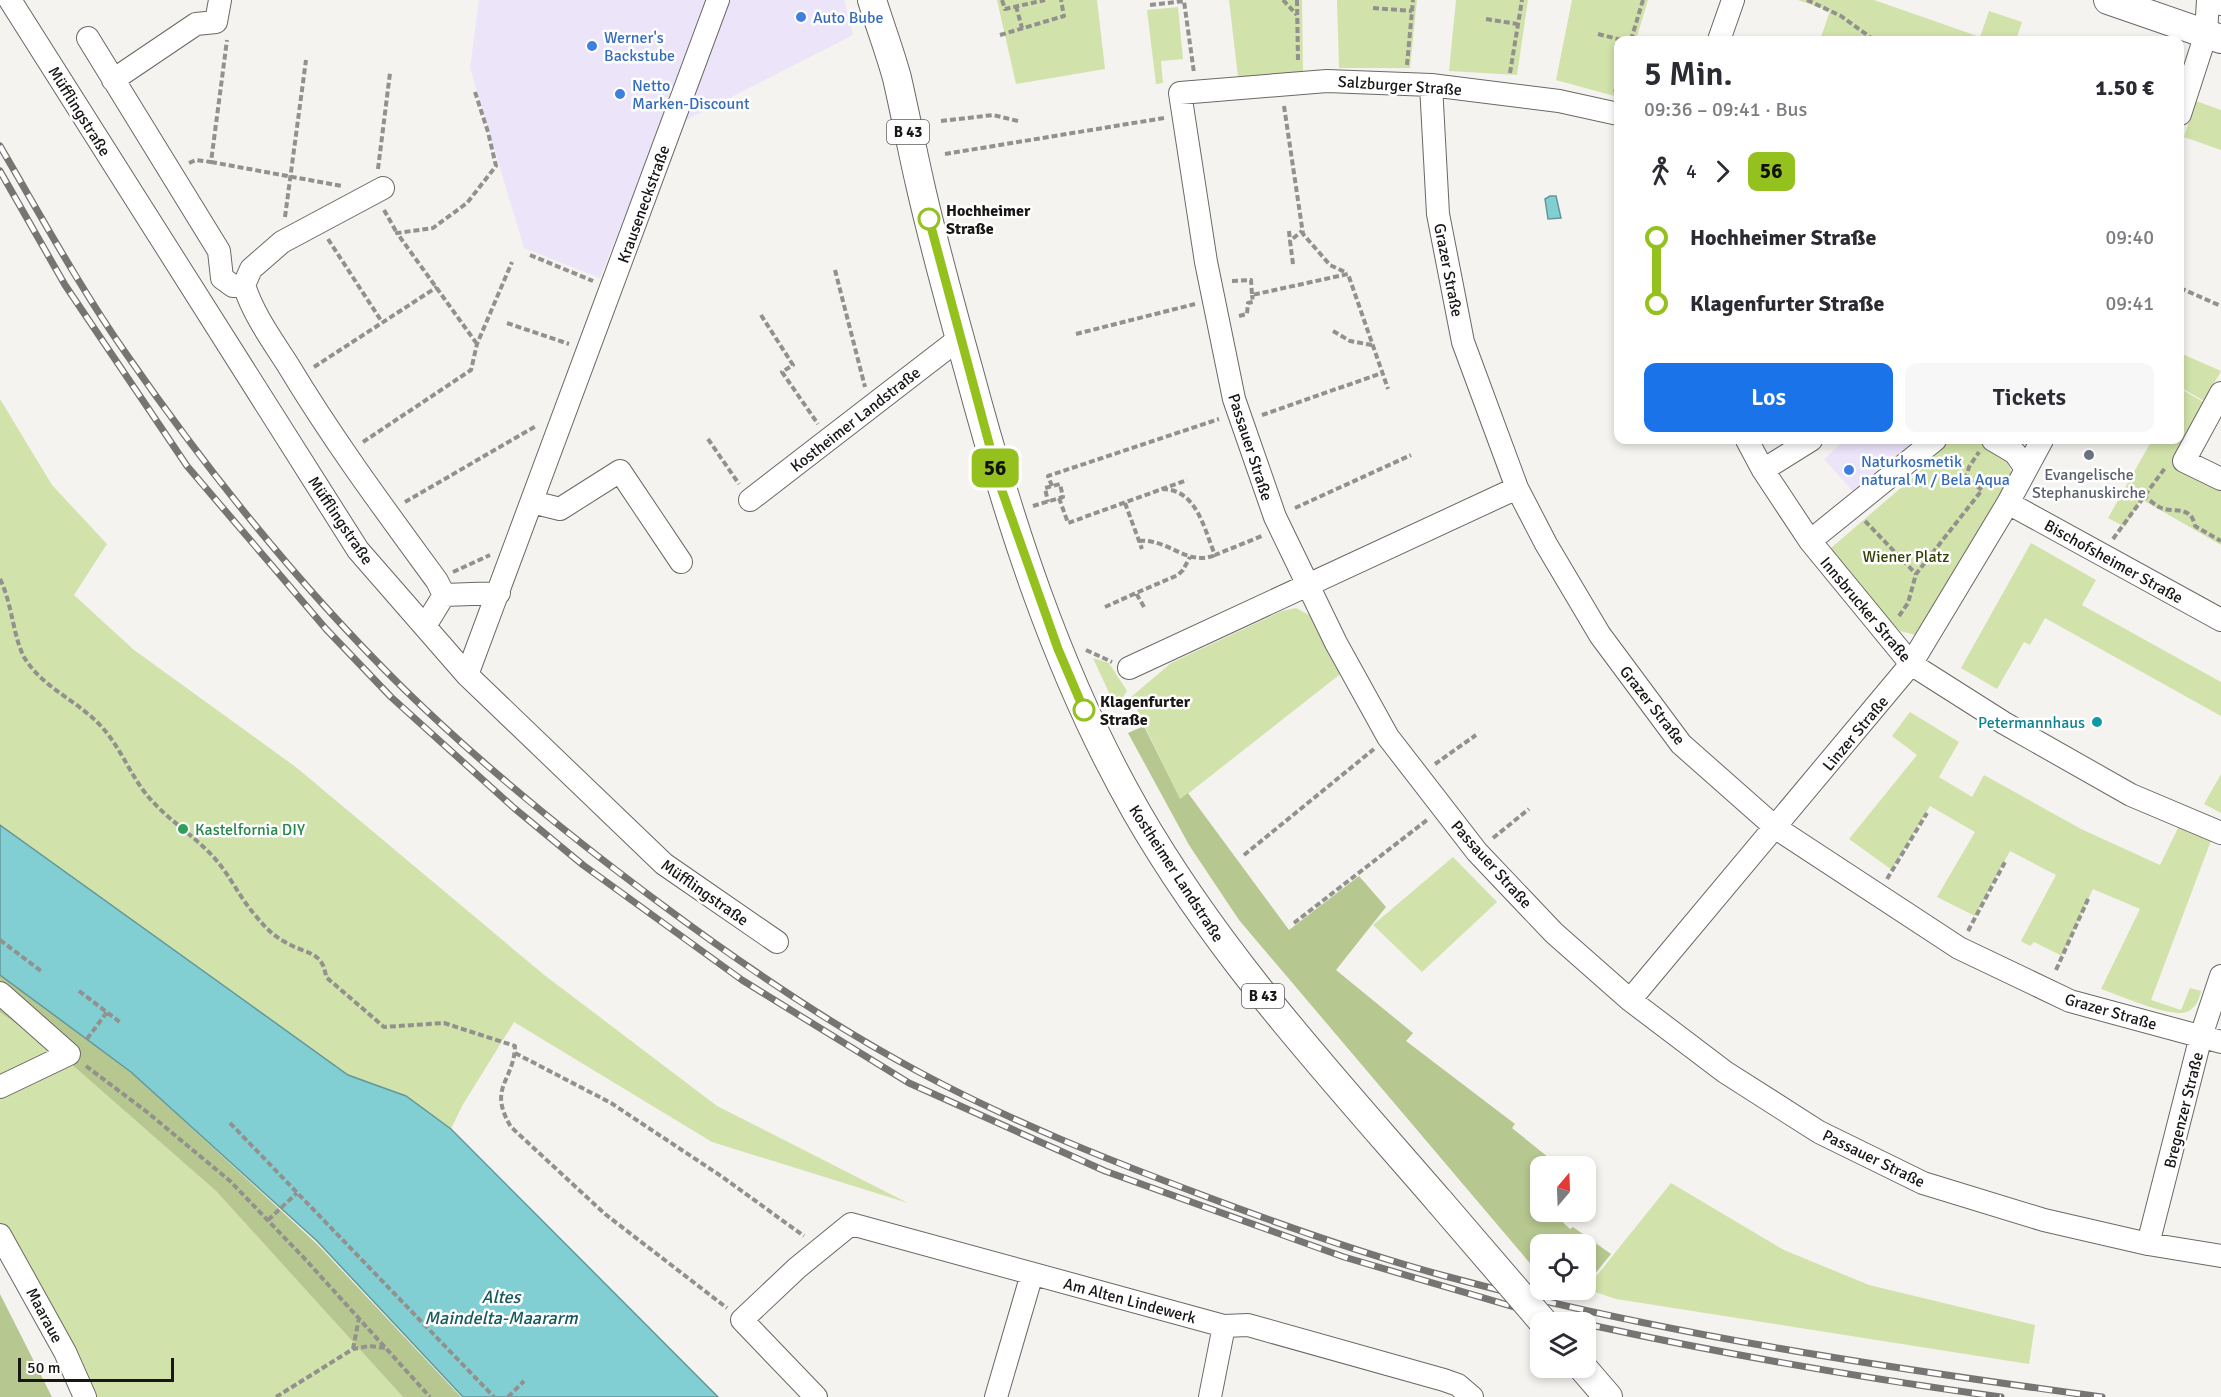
<!DOCTYPE html>
<html lang="de">
<meta charset="utf-8">
<style>
body{margin:0;font-family:Signika,sans-serif;background:#f7f7f7;color:#2b2b33;height:100vh;display:flex;flex-direction:column;font-size:22px;white-space:nowrap}
*{box-sizing:border-box;margin:0}
p{font-size:20px;color:#7c7c81}
.icon{flex:none;width:33px;height:33px;fill:none;stroke:currentColor;stroke-width:2;stroke-linecap:round;stroke-linejoin:round}
.map{position:relative;flex:1;overflow:hidden}
.details{position:absolute;left:1614px;top:36px;width:570px;height:408px;display:flex;flex-direction:column;background:#fff;border-radius:12px;box-shadow:0 3px 9px #0003}
.details>*{flex:none}
.badge{padding:0 12px;border-radius:9px;font-size:21px;line-height:39px}
.needle{width:39px;rotate:19deg}
.buttons{position:absolute;left:1530px;top:1156px;display:grid;gap:12px}
.buttons a{display:grid;place-items:center;width:66px;height:66px;border-radius:12px;background:#fff;box-shadow:0 3px 9px #0003;font-size:30px}
.scale{position:absolute;left:18px;bottom:15px;width:156px;box-sizing:border-box;padding-left:6px;border:3px solid #181716;border-top:0;font-size:16px;line-height:21px;white-space:nowrap;color:#181716;-webkit-text-stroke:4px #fff;paint-order:stroke}
.map>.badge{position:absolute;translate:-50% -50%;box-shadow:0 0 0 3px #fff}
.legs{display:flex;align-items:center;gap:9px;height:66px;padding:0 30px;font-size:20px}
.legs p{margin-inline-start:auto}
.summary{display:flex;align-items:center;justify-content:space-between;height:102px;padding:0 30px}
h1{font-size:33px;font-weight:600;line-height:45px}
.button{display:flex;gap:12px;margin-top:auto;padding:12px 30px}
.button a{flex:1;height:69px;border-radius:12px;background:#1a73e8;color:#fff;font-size:24px;font-weight:600;line-height:69px;text-align:center}
.button a+a{background:#f7f7f7;color:#2b2b33}
ul{padding:0 30px;list-style:none}
li{display:flex;align-items:center;gap:21px;height:66px;font-size:22px}
li i{display:grid;place-items:center;width:9px;height:100%;margin:0 8px;background:currentColor}
li i::after{content:'';width:15px;height:15px;margin:-8px;border:4px solid;border-radius:50%;background:#fff}
li p{margin-inline-start:auto}
li:first-child i{background:linear-gradient(#0000 50%,currentColor 0)}
li:last-child i{background:linear-gradient(currentColor 50%,#0000 0)}
.map>svg:first-child{display:block}
.commercial{fill:#ece5fa}
.green{fill:#d1e2aa}
.forest{fill:#b6c78f}
.water{fill:#81cfd3;stroke:#62989a;stroke-width:1.5}
.lines{fill:none;stroke-linecap:round;stroke-linejoin:round}
.minor-casing{stroke:#6b6865;stroke-width:24}
.major-casing{stroke:#6b6865;stroke-width:30}
.path{stroke:#92918e;stroke-width:4;stroke-dasharray:6 3;stroke-linecap:butt}
.minor{stroke:#fff;stroke-width:22}
.major{stroke:#fff;stroke-width:28}
.rail-casing{stroke:#767573;stroke-width:7}
.rail{stroke:#fff;stroke-width:4.5;stroke-dasharray:14;stroke-linecap:butt}
.major-bridge-casing{stroke:#6b6865;stroke-width:30;stroke-linecap:butt}
.major-bridge{stroke:#fff;stroke-width:28}
.line-1-casing{stroke:#fff;stroke-width:14}
.line-1{stroke:#94c11e;stroke-width:9}
.shop-dot{fill:#3f7fe0;stroke:#fff;stroke-width:2}
.stop-1-dot{fill:#fff;stroke:#94c11e;stroke-width:3}
.worship-dot{fill:#6b7280;stroke:#fff;stroke-width:2}
.culture-dot{fill:#0f9aa8;stroke:#fff;stroke-width:2}
.leisure-dot{fill:#2e9e5b;stroke:#fff;stroke-width:2}
.labels{text-anchor:middle;stroke-width:5;stroke-linejoin:round;paint-order:stroke}
.shield{fill:#fff;stroke:#5d5d5c;stroke-width:1.5}
.shield-label{font-size:15px;font-weight:bold;fill:#181716}
.shop-label{font-size:16px;fill:#366cbe;stroke:#fff;text-anchor:start}
.street-label{font-size:16px;fill:#181716;stroke:#fff}
.stop-label{font-size:16px;font-weight:bold;fill:#181716;stroke:#fff;text-anchor:start}
.worship-label{font-size:16px;fill:#5b616d;stroke:#fff}
.park-label{font-size:16px;fill:#344100;stroke:#fff}
.culture-label{font-size:16px;fill:#0d838f;stroke:#fff;text-anchor:end}
.leisure-label{font-size:16px;fill:#27864d;stroke:#fff;text-anchor:start}
.water-label{font-size:18px;font-style:italic;fill:#175a5d;stroke:#fff}
</style>
<div class="map">
<svg width="2221" height="1397" viewBox="0 0 2221 1397">
<rect width="100%" height="100%" fill="#f5f3ef"/>
<!-- commercial -->
<path class="commercial" d="M479 0H844L853 35 657 135 600 278 524 248 470 68Z
M1845 440H1922L1855 494 1824 459Z"/>
<!-- green -->
<path class="green" d="M997 0H1097L1105 69 1016 84Z
M1229 0H1302L1303 72 1238 77Z
M1337 0H1417L1410 68H1339Z
M1456 0H1528L1517 75 1449 71Z
M1572 0H1648L1636 40H1618V97L1556 80Z
M1798 0H1874L1980 37 1989 11 2022 22 2016 40H1820L1830 11Z
M1178 7 1183 59 1161 61 1163 83 1156 84 1147 10Z
M2196 101 2221 110V150L2184 137Z
M2180 353 2221 371 2204 401 2180 387Z
M2181 389 2212 407 2181 462 2221 484V545L2141 499 2125 527 2108 518 2152 440H2180Z
M0 399 52 485 107 544 74 595 134 650 297 768 543 974 717 1106 908 1203 712 1142 514 1022 462 1106 451 1129 406 1096 348 1075 299 1042 0 826Z
M1950 440C1979 440 2003 443 2012 474L1923 637 1900 631 1824 554 1917 474Z
M2031 543 2096 580 2082 605 2221 682V716L2045 618 2030 645 2024 642 1997 689 1961 668Z
M1296 608 1311 616 1343 672 1180 800 1131 697 1171 663 1282 611Z
M1093 658 1109 663 1127 691 1116 708Z
M1910 712 1959 742 1939 777 1972 797 1984 775 2081 829 2160 865 2180 824 2212 838 2151 1000 2181 1010 2190 988 2201 991C2199 999 2197 1006 2189 1011 2174 1020 2119 995 2101 989L2140 909 2093 889 2062 956 2034 942 2030 946 2021 941 2056 875 2010 851 1975 916 1937 897 1975 832 1930 806 1892 870 1849 839 1917 755 1892 736Z
M2221 774V813L2204 804Z
M1453 857 1497 902 1422 972 1373 925Z
M0 1012 70 1063 216 1191 403 1397H85L0 1235Z
M1671 1183 1784 1250 1869 1285 2035 1325 2029 1364 1616 1299 1586 1289Z"/>
<!-- forest -->
<path class="forest" d="M1144 726 1180 799 1188 793 1289 930 1359 876 1386 907 1336 970 1413 1033 1406 1041 1515 1124 1512 1128 1559 1166 1540 1167V1212H1552L1570 1229 1573 1227 1611 1254 1586 1285V1245H1540V1275L1239 920 1189 845 1128 733Z
M0 975 131 1072 317 1244 461 1397H403L216 1191 70 1063 0 1012Z
M0 1294 52 1397H0Z"/>
<!-- water -->
<path class="water" d="M1550 196H1556L1561 218 1548 219 1545 199Z
M0 825 348 1075 406 1096 451 1129 718 1397H463L317 1241 131 1072 0 975Z"/>
<g class="lines">
<defs>
<path id="minor" d="M10 0 358 550 467 675 664 864 777 942
M88 38 219 251 222 278 233 286 244 285 251 269 282 242 383 188
M1719 40 1733 0
M113 80 196 24 216 22 220 0
M1431 85 1438 214 1463 342 1517 488 1546 544 1600 635 1681 744 1776 828 1959 948 2070 1001 2221 1042
M1618 114 1559 101 1431 85 1327 81 1180 93 1206 262 1234 399 1275 517 1336 643 1388 737 1477 852 1554 933 1630 1000 1725 1072 1819 1132 1923 1183 2044 1220 2148 1244 2221 1256
M2180 114 2206 34 2208 0
M244 285C253 314 272 340 288 365 333 440 385 510 437 581L444 595 425 626
M2221 393 2184 461 2221 479
M1747 440 1763 470 1810 541 1911 664 2004 723 2131 795 2221 833
M1993 440 2015 453 2026 469
M1763 470 1811 440
M750 500 960 338
M532 502 560 509 620 471 681 562
M2008 503 2221 620
M1810 541 1935 440
M444 595 499 593
M1129 668 1517 488
M467 675 718 0
M0 993 69 1054 0 1087
M1630 1000 1911 664 2008 503 2042 440
M0 1235 65 1352 85 1397
M2148 1244 2201 1036 2221 976
M816 1397 742 1320 797 1268 851 1224 1224 1326 1248 1325 1444 1380 1458 1385 1472 1397
M996 1397 1032 1274
M1210 1397 1224 1326"/>
<path id="major" d="M872 0C880 26 890 52 897 78 905 113 912 149 920 184 934 246 951 307 968 368 1009 521 1057 673 1136 811 1219 956 1332 1077 1440 1202
M2108 0 2221 39
M2219 0 2221 1
M1583 1368 1608 1397"/>
</defs>
<!-- minor casing -->
<use href="#minor" class="minor-casing"/>
<!-- major casing -->
<use href="#major" class="major-casing"/>
<!-- path -->
<path class="path" d="M1002 0 1005 9 1045 0
M1283 0 1297 15
M1297 0 1298 62
M1807 0 1841 16 1874 40
M1150 5 1184 1 1194 73
M1016 6 1022 28
M1373 8 1412 11
M1486 19 1517 24
M1598 34 1622 40
M1000 35 1064 16 1061 0
M1631 40 1643 0
M1407 65 1413 0
M1510 73 1522 0
M475 92 488 132 496 166 467 203 433 228 397 233 477 344
M1615 92 1618 82
M1284 106 1303 234 1330 265 1347 273
M941 121 993 115 1018 121
M945 154 1164 118
M211 162 342 186
M189 163 196 160 211 162 227 40
M378 169 390 73
M384 210 397 233
M285 217 306 60
M1289 231 1290 241
M328 239 382 322
M530 255 593 281
M1293 264 1290 241 1302 231
M835 270 865 387
M1232 281 1251 280 1252 295 1348 274 1388 389
M2180 288 2221 306
M761 315 793 365 782 372 818 424
M1239 316 1247 314 1248 303 1253 302 1252 295
M507 323 569 344
M1333 331 1350 341 1372 345
M1076 334 1195 304
M314 367 437 287
M1262 415 1382 373
M708 439 739 484
M363 442 471 370 477 344 512 262
M1052 486 1048 476 1219 419
M1162 489C1197 489 1204 529 1215 555L1262 536
M2143 495C2148 499 2154 504 2159 507 2173 514 2191 504 2195 526L2221 541
M1059 498 1068 523 1187 480
M405 502 536 426
M1125 503 1142 549
M1033 506 1063 497 1060 484 1045 488 1048 502
M1295 508 1411 455
M1865 521 1916 574
M2113 539 2165 468
M1139 541C1168 538 1187 567 1215 555
M453 572 490 555
M0 579C12 603 13 636 24 657 41 686 74 699 98 723 118 743 127 768 143 790 164 819 200 838 221 866 233 882 242 900 255 915 264 926 272 935 285 942 304 954 323 950 326 977L384 1027 444 1023 515 1046C514 1082 487 1087 511 1127L605 1214 727 1308
M1105 607 1136 593
M1144 607 1136 593 1178 575 1183 570 1190 557
M1899 616 1908 603 1916 574 1982 490 1966 478 1969 467 1979 452
M1086 650 1112 662
M1435 764 1476 735
M1493 838 1529 809
M1244 855 1374 749
M1887 879 1927 813
M1294 923 1427 820
M1968 931 2005 862
M0 940 41 971
M2056 970 2089 897
M79 991 121 1023
M87 1039 107 1012
M515 1053 611 1103 721 1176 804 1236
M86 1066 147 1112 230 1181 305 1259 430 1397
M230 1123 494 1397
M268 1220 297 1193
M353 1349 359 1318
M276 1397 353 1349 369 1346 386 1348
M508 1397 524 1381"/>
<!-- minor -->
<use href="#minor" class="minor"/>
<!-- major -->
<use href="#major" class="major"/>
<defs>
<path id="rail" d="M0 146C41 216 80 288 127 355 209 473 302 589 405 690 485 768 572 838 661 904 743 965 829 1024 919 1072 1010 1121 1106 1159 1202 1195 1282 1225 1363 1254 1445 1276 1661 1334 1881 1367 2102 1397
M0 171 65 285 187 466 326 629 391 697 514 808 583 865 742 980 909 1083 1105 1171 1344 1257 1535 1313 1581 1323
M1586 1324C1723 1354 1862 1378 2001 1397"/>
</defs>
<!-- rail casing -->
<use href="#rail" class="rail-casing"/>
<!-- rail -->
<use href="#rail" class="rail"/>
<defs>
<path id="major-bridge" d="M1440 1202 1544 1323"/>
</defs>
<!-- major-bridge casing -->
<use href="#major-bridge" class="major-bridge-casing"/>
<!-- major-bridge -->
<use href="#major-bridge" class="major-bridge"/>
</g>
<g class="lines">
<defs>
<path id="line-1" d="M929 219 1001 488 1058 649 1084 710"/>
</defs>
<!-- line-1 casing -->
<use href="#line-1" class="line-1-casing"/>
<!-- line-1 -->
<use href="#line-1" class="line-1"/>
</g>
<!-- markers -->
<g class="shop-dot">
<circle cx="801" cy="17" r="6"/>
<circle cx="592" cy="46" r="6"/>
<circle cx="620" cy="94" r="6"/>
<circle cx="1849" cy="470" r="6"/>
</g>
<g class="stop-1-dot">
<circle cx="929" cy="219" r="10"/>
<circle cx="1084" cy="710" r="10"/>
</g>
<circle class="worship-dot" cx="2089" cy="455" r="6"/>
<circle class="culture-dot" cx="2097" cy="722" r="6"/>
<circle class="leisure-dot" cx="183" cy="829" r="6"/>
<g class="labels">
<!-- shield labels -->
<g class="shield">
<rect x="887" y="120" width="42" height="24" rx="4.5"/>
<rect x="1242" y="984" width="42" height="24" rx="4.5"/>
</g>
<g class="shield-label">
<text x="908" y="137">B 43</text>
<text x="1263" y="1001">B 43</text>
</g>
<!-- shop labels -->
<g class="shop-label">
<text x="813" y="23">Auto Bube</text>
<text x="604" y="43">Werner's<tspan x="604" dy="18">Backstube</tspan></text>
<text x="632" y="91">Netto<tspan x="632" dy="18">Marken-Discount</tspan></text>
<text x="1861" y="467">Naturkosmetik<tspan x="1861" dy="18">natural M / Bela Aqua</tspan></text>
</g>
<!-- street labels -->
<g class="street-label">
<text transform="translate(1400 85) rotate(4)" y="6">Salzburger Straße</text>
<text transform="translate(80 111) rotate(58)" y="6">Müfflingstraße</text>
<text transform="translate(643 204) rotate(-70)" y="6">Krauseneckstraße</text>
<text transform="translate(1449 270) rotate(79)" y="6">Grazer Straße</text>
<text transform="translate(855 419) rotate(-38)" y="6">Kostheimer Landstraße</text>
<text transform="translate(1251 447) rotate(72)" y="6">Passauer Straße</text>
<text transform="translate(341 520) rotate(56)" y="6">Müfflingstraße</text>
<text transform="translate(2114 561) rotate(29)" y="6">Bischofsheimer Straße</text>
<text transform="translate(1866 609) rotate(50)" y="6">Innsbrucker Straße</text>
<text transform="translate(1653 705) rotate(52)" y="6">Grazer Straße</text>
<text transform="translate(1855 733) rotate(-50)" y="6">Linzer Straße</text>
<text transform="translate(1492 864) rotate(48)" y="6">Passauer Straße</text>
<text transform="translate(1177 873) rotate(57)" y="6">Kostheimer Landstraße</text>
<text transform="translate(705 892) rotate(35)" y="6">Müfflingstraße</text>
<text transform="translate(2111 1011) rotate(16)" y="6">Grazer Straße</text>
<text transform="translate(2183 1110) rotate(-76)" y="6">Bregenzer Straße</text>
<text transform="translate(1874 1158) rotate(26)" y="6">Passauer Straße</text>
<text transform="translate(1130 1300) rotate(15)" y="6">Am Alten Lindewerk</text>
<text transform="translate(45 1315) rotate(62)" y="6">Maaraue</text>
</g>
<!-- stop labels -->
<g class="stop-label">
<text x="946" y="216">Hochheimer<tspan x="946" dy="18">Straße</tspan></text>
<text x="1100" y="707">Klagenfurter<tspan x="1100" dy="18">Straße</tspan></text>
</g>
<!-- worship labels -->
<g class="worship-label">
<text x="2089" y="480">Evangelische<tspan x="2089" dy="18">Stephanuskirche</tspan></text>
</g>
<!-- park labels -->
<g class="park-label">
<text x="1906" y="562">Wiener Platz</text>
</g>
<!-- culture labels -->
<g class="culture-label">
<text x="2085" y="728">Petermannhaus</text>
</g>
<!-- leisure labels -->
<g class="leisure-label">
<text x="195" y="835">Kastelfornia DIY</text>
</g>
<!-- water labels -->
<g class="water-label">
<text x="501" y="1303">Altes<tspan x="501" dy="21">Maindelta-Maararm</tspan></text>
</g>
</g>
</svg>
<div class="buttons">
<a><svg class="needle" viewBox="-14 -14 28 28"><path d="M0-13l5 13h-10z" fill="#e53935"/><path d="M0 13l5-13h-10z" fill="#7c7c81"/></svg></a>
<a><svg class="icon" aria-label="locate" viewBox="0 0 24 24"><circle cx="12" cy="12" r="6"/><path d="M12 2v4M12 18v4M2 12h4M18 12h4"/></svg></a>
<a><svg class="icon" aria-label="layers" viewBox="0 0 24 24"><path d="M12 4l9 5-9 5-9-5zM3 14l9 5 9-5"/></svg></a>
</div>
<div class="scale">50 m</div>
<b class="badge" style="left:995px;top:468px;background:#94c11e;color:#111">56</b>
<section class="details">
<div class="summary"><div><h1>5 Min.</h1><p>09:36 – 09:41 · Bus</p></div><b>1.50 €</b></div>
<div class="legs"><svg class="icon" aria-label="walk" viewBox="0 0 24 24"><circle cx="13" cy="4" r="2"/><path d="M13 8l-2 6 4 7M11 14l-3 7M7 12l3-4h3l4 4"/></svg>4<svg class="icon" aria-label="forward" viewBox="0 0 24 24"><path d="M9 5l7 7-7 7"/></svg><b class="badge" style="background:#94c11e;color:#111">56</b></div>
<ul>
<li><i style="color:#94c11e"></i><b>Hochheimer Straße</b><p>09:40</p></li>
<li><i style="color:#94c11e"></i><b>Klagenfurter Straße</b><p>09:41</p></li>
</ul>
<div class="button"><a>Los</a><a>Tickets</a></div>
</section>
</div>
